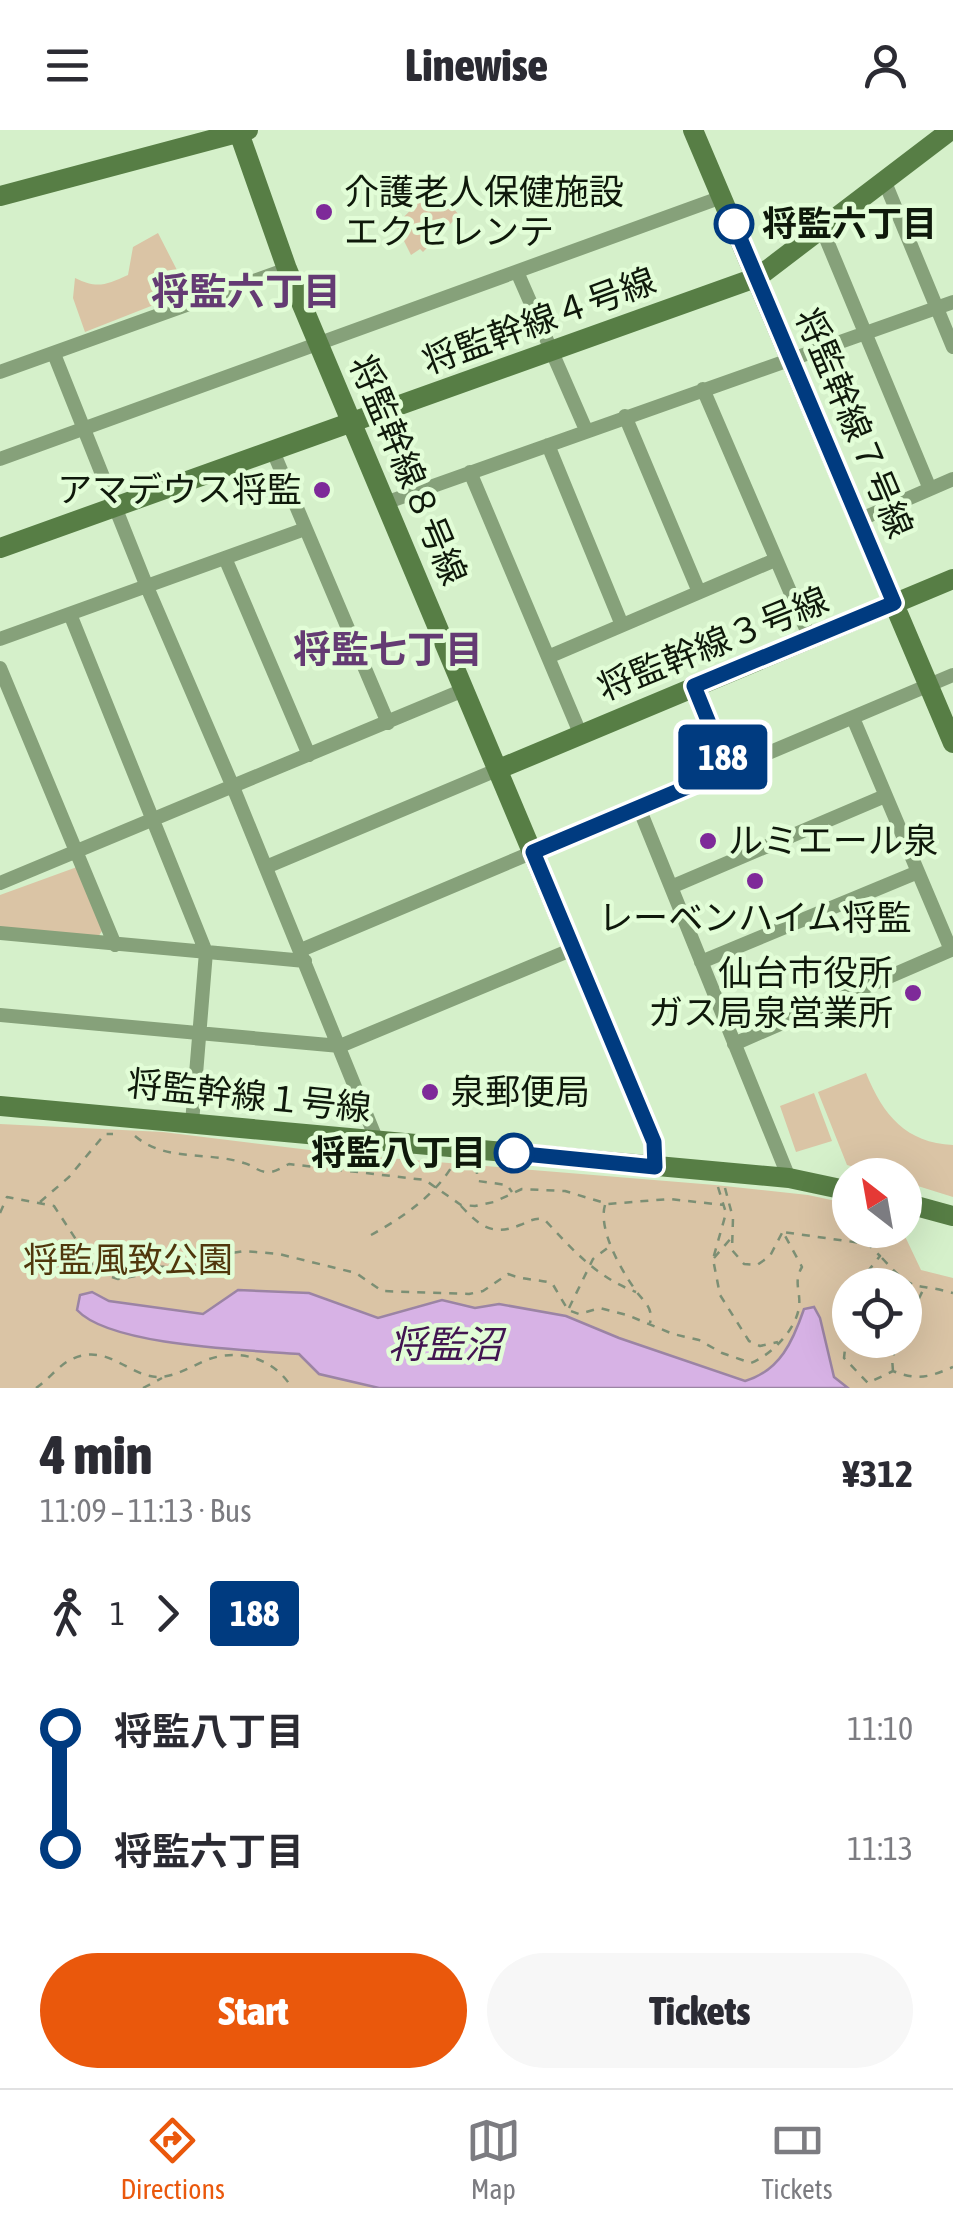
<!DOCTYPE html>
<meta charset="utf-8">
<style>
body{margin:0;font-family:"Asap Condensed","Noto Sans JP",sans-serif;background:#f7f7f7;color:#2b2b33;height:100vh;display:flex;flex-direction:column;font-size:38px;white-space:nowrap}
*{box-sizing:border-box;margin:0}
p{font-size:32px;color:#7c7c81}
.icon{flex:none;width:55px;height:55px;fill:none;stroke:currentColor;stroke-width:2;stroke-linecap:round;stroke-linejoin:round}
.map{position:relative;height:1258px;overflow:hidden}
.side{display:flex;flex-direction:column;background:#fff;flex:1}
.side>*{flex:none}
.badge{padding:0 20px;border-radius:8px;font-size:35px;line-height:65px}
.needle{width:65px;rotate:329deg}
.tools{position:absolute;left:832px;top:1028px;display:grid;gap:20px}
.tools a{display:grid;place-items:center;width:90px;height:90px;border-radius:50%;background:#fff;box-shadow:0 10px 40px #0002;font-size:50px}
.map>.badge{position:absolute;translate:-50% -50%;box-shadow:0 0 0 5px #fff}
.legs{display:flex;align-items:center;gap:15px;height:110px;padding:0 40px;font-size:32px}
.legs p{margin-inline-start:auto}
.overview{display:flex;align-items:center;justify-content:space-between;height:170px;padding:0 40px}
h1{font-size:55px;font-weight:800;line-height:75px}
.button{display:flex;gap:20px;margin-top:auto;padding:20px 40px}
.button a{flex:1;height:115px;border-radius:60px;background:#ea580c;color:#fff;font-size:40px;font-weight:800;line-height:115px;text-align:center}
.button a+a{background:#f7f7f7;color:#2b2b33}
ul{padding:0 40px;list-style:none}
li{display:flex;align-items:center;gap:35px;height:120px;font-size:38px}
li i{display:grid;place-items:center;width:15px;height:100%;margin:0 12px;background:currentColor}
li i::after{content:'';width:25px;height:25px;margin:-12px;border:8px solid;border-radius:50%;background:#fff}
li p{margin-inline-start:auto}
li:first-child i{background:linear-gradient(#0000 50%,currentColor 0)}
li:last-child i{background:linear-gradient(currentColor 50%,#0000 0)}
header{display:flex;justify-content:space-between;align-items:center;height:130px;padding:0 40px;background:#fff;font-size:45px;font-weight:800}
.dock{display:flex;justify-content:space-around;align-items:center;height:140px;border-top:2px solid #e1e1e2;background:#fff;font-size:28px;color:#7c7c81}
.dock a{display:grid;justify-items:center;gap:5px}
.dock .on{color:#ea580c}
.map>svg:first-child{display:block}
.green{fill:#dac4a5;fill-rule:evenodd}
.water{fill:#d7b2e5;stroke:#9b84a4;stroke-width:2.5}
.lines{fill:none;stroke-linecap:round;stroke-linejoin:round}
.path{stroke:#7c8f74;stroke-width:2.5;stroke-dasharray:8 8;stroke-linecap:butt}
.street{stroke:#86a17a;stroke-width:14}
.secondary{stroke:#577e45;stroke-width:20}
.line-1-casing{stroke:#fff;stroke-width:22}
.line-1{stroke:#003b80;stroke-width:15}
.poi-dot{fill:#7e2a99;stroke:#e2fdd7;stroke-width:4}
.stop-1-dot{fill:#fff;stroke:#003b80;stroke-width:5}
.labels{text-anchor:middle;stroke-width:9;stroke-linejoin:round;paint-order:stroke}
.poi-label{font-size:35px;fill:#0f190b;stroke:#e2fdd7;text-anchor:start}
.stop-label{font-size:35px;font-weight:bold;fill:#0f190b;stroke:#e2fdd7;text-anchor:start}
.street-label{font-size:35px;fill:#0f190b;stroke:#e2fdd7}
.park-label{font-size:35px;fill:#50370c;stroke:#e2fdd7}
.neighbourhood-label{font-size:38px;font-weight:bold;fill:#643b73;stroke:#e2fdd7}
.water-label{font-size:38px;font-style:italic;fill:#421551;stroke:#e2fdd7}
</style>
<header><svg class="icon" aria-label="menu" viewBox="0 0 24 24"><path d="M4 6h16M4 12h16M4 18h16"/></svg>Linewise<svg class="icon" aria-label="person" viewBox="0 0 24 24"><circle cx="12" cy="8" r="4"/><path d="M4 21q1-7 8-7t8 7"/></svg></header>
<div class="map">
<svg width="953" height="1258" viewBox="0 0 953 1258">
<rect width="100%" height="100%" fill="#d5f0ca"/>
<!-- green -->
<path class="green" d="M434 56 459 85 423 122 420 119 411 125 396 95Z
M158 103 179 144 171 150 174 167 85 202 73 168 75 148C97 159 106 155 128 145L133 117Z
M77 737 104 798 98 807 0 798V765Z
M866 943C883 985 906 1013 953 1015V1067L905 1052V1045H881L847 1035 818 962Z
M814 963 832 1011 796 1022 780 976Z
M0 994 163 1002 351 1025 715 1055 808 1065 850 1074V1100H902L921 1140 953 1148V1258H0ZM850 1155H905V1210H850Z"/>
<!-- water -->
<path class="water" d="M238 1160 309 1163 378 1188 442 1170 475 1178 499 1174 566 1186 619 1208 745 1251C780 1241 793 1211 804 1179L814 1177 820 1188 834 1247 848 1258H379L319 1244 299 1224C248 1220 110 1216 77 1180L80 1165 92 1162 109 1171 203 1184Z"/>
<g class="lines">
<!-- path -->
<path class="path" d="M135 1006C165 1032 207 1021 244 1033 252 1035 257 1041 266 1042 274 1043 281 1038 289 1034L425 1050 461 1075 475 1076 494 1072 522 1059 565 1061 608 1074 669 1069 724 1075
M476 1036 478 1051 507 1055 512 1062
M347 1040 349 1024
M718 1057 726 1083 713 1129 720 1165 749 1211 760 1216 778 1212
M725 1058 733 1088 732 1120 744 1134 757 1135 770 1126 782 1103
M40 1072 69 1047 105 1004H113
M605 1075C598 1099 620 1138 634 1158 642 1171 654 1176 650 1193
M461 1076C479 1095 492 1107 520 1095 530 1091 533 1088 544 1089 572 1119 596 1147 636 1162
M0 1083 7 1067 54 1076 98 1143 118 1149 136 1146 149 1137 202 1136 221 1125 244 1121 279 1124 356 1143 382 1161 469 1164 483 1161 508 1144C523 1150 536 1149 552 1153L568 1180 579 1184 600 1178 627 1185 673 1204 699 1210 722 1223 751 1233C771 1225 796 1200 799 1177 801 1161 793 1152 802 1137L783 1102 868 1114 880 1126 857 1155
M371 1105C402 1088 436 1065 454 1033
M714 1128 732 1107
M882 1128C916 1165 910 1151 953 1163
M850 1174 844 1228 868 1253 893 1241C918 1251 929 1247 953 1237
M569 1178 593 1129 610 1116
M905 1198 923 1160
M893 1241 892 1228 900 1210
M36 1258C48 1250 60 1234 72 1229 108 1212 131 1249 161 1247 175 1246 191 1237 204 1231 238 1217 274 1228 292 1258
M143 1258 162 1248"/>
<!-- street -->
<path class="street" d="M884 50 953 217
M822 99 930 359
M518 144 586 300
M54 224 147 457 233 657 377 1011
M0 242 287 139
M703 259 810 508
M625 286 699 462
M548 315 622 495
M272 319 388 593
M0 329 722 67
M470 342 580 603
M385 373 953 172
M859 390 953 349
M225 428 309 625
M70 484 206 822 192 993
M0 509 305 399
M548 527 775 430
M0 538 115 815
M694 556 728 640
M853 588 951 820
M639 678 789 1048
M266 737 499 639
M0 753 466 559
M671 757 885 666
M0 803 305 831
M301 820 953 545
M701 832 918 742
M0 885 340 916 573 819
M734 914 953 819"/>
<!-- secondary -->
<path class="secondary" d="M238 0 287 139 654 1012 655 1037
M693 0 953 613
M0 66 248 0
M0 418 758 147 951 0
M499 639 953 449
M0 976 789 1048 850 1061
M905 1073 953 1086"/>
</g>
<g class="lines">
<defs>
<path id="line-1" d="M514 1023 655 1037 654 1012 533 722 728 640 694 556 894 473 734 94"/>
</defs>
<!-- line-1 casing -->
<use href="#line-1" class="line-1-casing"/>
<!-- line-1 -->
<use href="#line-1" class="line-1"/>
</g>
<!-- markers -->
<g class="poi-dot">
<circle cx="324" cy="82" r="10"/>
<circle cx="322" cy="360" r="10"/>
<circle cx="708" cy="711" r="10"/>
<circle cx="755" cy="751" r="10"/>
<circle cx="913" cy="863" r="10"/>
<circle cx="430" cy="962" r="10"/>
</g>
<g class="stop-1-dot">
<circle cx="734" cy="94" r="18"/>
<circle cx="514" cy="1023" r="18"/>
</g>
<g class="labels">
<!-- poi labels -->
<g class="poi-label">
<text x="344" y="74">介護老人保健施設<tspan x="344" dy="40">エクセレンテ</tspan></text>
<text x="302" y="372" text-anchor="end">アマデウス将監</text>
<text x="728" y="723">ルミエール泉</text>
<text x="755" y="800" text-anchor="middle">レーベンハイム将監</text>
<text x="893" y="855" text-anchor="end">仙台市役所<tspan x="893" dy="40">ガス局泉営業所</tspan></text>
<text x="450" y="974">泉郵便局</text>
</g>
<!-- stop labels -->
<g class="stop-label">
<text x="762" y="106">将監六丁目</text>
<text x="486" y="1035" text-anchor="end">将監八丁目</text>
</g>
<!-- street labels -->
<g class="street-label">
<text transform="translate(539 191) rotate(-20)" y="12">将監幹線４号線</text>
<text transform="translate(854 293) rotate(67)" y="12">将監幹線７号線</text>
<text transform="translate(408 340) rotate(67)" y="12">将監幹線８号線</text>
<text transform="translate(713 514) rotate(-22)" y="12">将監幹線３号線</text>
<text transform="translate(249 966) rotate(6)" y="12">将監幹線１号線</text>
</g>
<!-- park labels -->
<g class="park-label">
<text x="128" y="1142">将監風致公園</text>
</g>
<!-- neighbourhood labels -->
<g class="neighbourhood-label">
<text x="246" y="175">将監六丁目</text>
<text x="388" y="533">将監七丁目</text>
</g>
<!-- water labels -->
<g class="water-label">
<text x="445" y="1228">将監沼</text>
</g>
</g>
</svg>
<div class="tools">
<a><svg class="needle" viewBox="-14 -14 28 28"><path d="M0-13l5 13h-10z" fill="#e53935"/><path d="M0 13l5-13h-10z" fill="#7c7c81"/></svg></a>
<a><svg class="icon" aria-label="locate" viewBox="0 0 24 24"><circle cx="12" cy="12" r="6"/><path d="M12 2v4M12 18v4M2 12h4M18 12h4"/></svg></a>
</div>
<b class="badge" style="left:723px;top:627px;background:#003b80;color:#fff">188</b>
</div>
<section class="side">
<div class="overview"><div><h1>4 min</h1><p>11:09 – 11:13 · Bus</p></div><b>¥312</b></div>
<div class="legs"><svg class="icon" aria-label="walk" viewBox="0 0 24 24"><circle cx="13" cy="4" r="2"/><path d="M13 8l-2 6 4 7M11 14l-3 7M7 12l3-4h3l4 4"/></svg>1<svg class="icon" aria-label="forward" viewBox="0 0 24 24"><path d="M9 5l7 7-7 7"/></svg><b class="badge" style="background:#003b80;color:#fff">188</b></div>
<ul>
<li><i style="color:#003b80"></i><b>将監八丁目</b><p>11:10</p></li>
<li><i style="color:#003b80"></i><b>将監六丁目</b><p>11:13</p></li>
</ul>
<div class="button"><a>Start</a><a>Tickets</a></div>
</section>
<nav class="dock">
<a class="on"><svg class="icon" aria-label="directions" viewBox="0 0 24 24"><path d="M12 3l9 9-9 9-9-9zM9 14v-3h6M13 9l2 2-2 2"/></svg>Directions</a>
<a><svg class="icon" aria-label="map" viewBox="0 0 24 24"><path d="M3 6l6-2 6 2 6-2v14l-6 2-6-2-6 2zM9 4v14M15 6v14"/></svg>Map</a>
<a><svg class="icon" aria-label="tickets" viewBox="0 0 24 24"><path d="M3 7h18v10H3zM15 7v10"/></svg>Tickets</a>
</nav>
